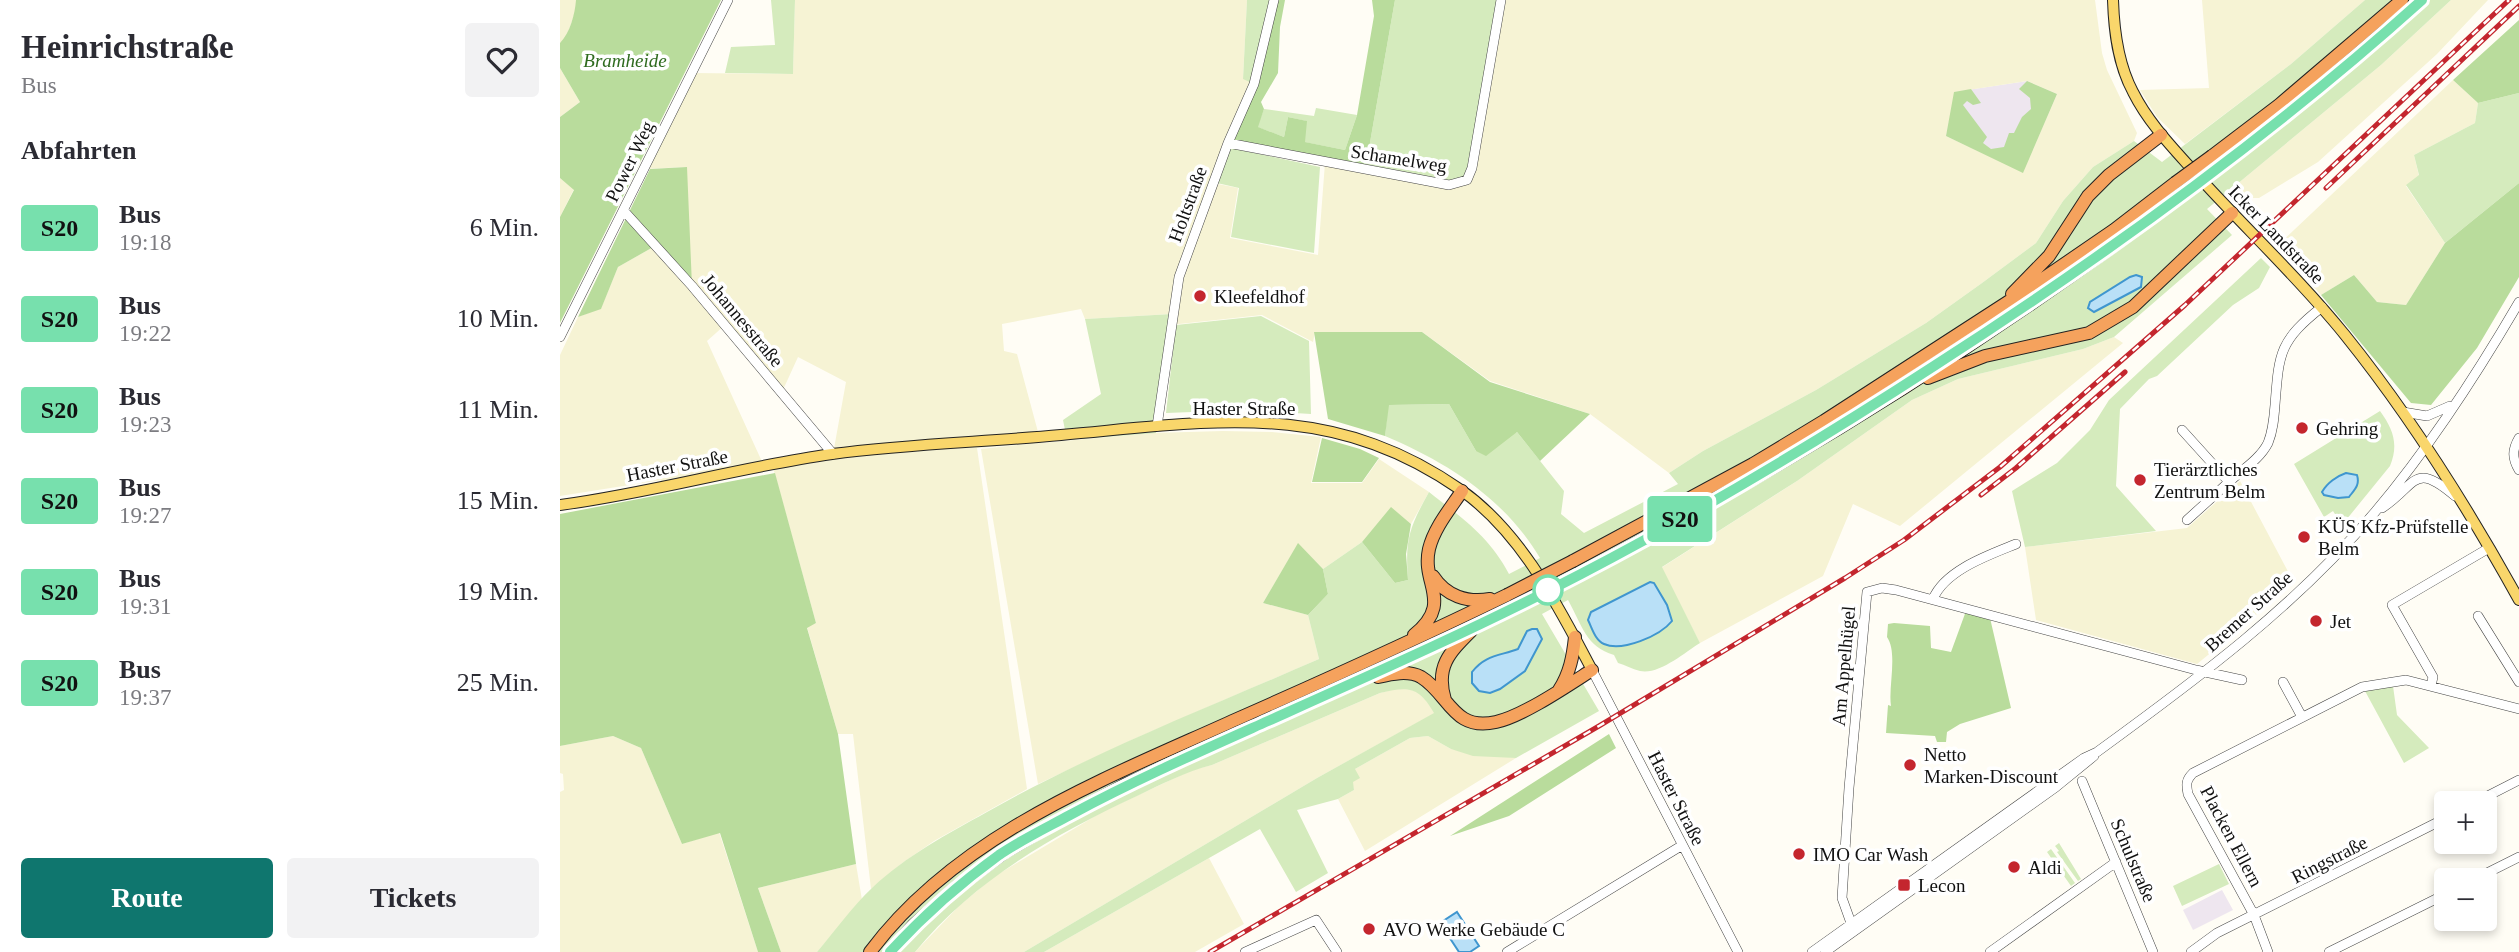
<!DOCTYPE html>
<html lang="de">
<meta charset="utf-8">
<style>
body{margin:0;font-family:Georgia,serif;background:#f2f2f3;color:#2b2b33;height:100vh;display:flex;flex-direction:column;font-size:26px;white-space:nowrap}
*{box-sizing:border-box;margin:0}
p{font-size:23px;color:#7c7c81}
.icon{flex:none;width:38px;height:38px;fill:none;stroke:currentColor;stroke-width:2;stroke-linecap:round;stroke-linejoin:round}
.map{position:relative;flex:1;overflow:hidden}
.panel{display:flex;flex-direction:column;background:#fff;width:560px}
.panel>*{flex:none}
.badge{padding:0 14px;border-radius:5px;font-size:24px;line-height:46px}
.fabs{position:absolute;left:1874px;top:791px;display:grid;gap:14px}
.fabs a{display:grid;place-items:center;width:63px;height:63px;border-radius:7px;background:#fff;box-shadow:0 4px 10px #0003;font-size:35px}
.map>.badge{position:absolute;translate:-50% -50%;box-shadow:0 0 0 4px #fff}
h2{padding:0 21px;font-size:26px;line-height:63px}
.round{display:grid;place-items:center;flex:none;width:74px;height:74px;border-radius:7px;background:#f2f2f3}
.overview{display:flex;align-items:center;justify-content:space-between;height:119px;padding:0 21px}
h1{font-size:33px;font-weight:700;line-height:52px}
.button{display:flex;gap:14px;margin-top:auto;padding:14px 21px}
.button a{flex:1;height:80px;border-radius:7px;background:#0f766e;color:#fff;font-size:28px;font-weight:700;line-height:80px;text-align:center}
.button a+a{background:#f2f2f3;color:#2b2b33}
ul{padding:0;list-style:none}
li{display:flex;align-items:center;gap:21px;height:91px;padding:0 21px}
li div{flex:1}
li b{display:block;font-size:26px}
li em{font-style:normal}
li .badge{min-width:77px;font-weight:700;text-align:center}
main{display:flex;flex:1;min-height:0}
.map>svg:first-child{display:block}
.industrial{fill:#eee6ef}
.farmland{fill:#f6f3d4;fill-rule:evenodd}
.green{fill:#d5ebbd}
.forest{fill:#b9dc9c}
.water{fill:#b9e0f7;stroke:#3f96cf;stroke-width:2}
.lines{fill:none;stroke-linecap:round;stroke-linejoin:round}
.minor-casing{stroke:#444;stroke-width:10}
.major-casing{stroke:#222;stroke-width:12}
.highway-casing{stroke:#222;stroke-width:14}
.minor{stroke:#fff;stroke-width:9}
.major{stroke:#f9d66b;stroke-width:10}
.highway{stroke:#f5a25d;stroke-width:12}
.rail-casing{stroke:#c4262e;stroke-width:5}
.rail{stroke:#fff;stroke-width:2.5;stroke-dasharray:8;stroke-linecap:butt}
.highway-bridge-casing{stroke:#222;stroke-width:14;stroke-linecap:butt}
.highway-bridge{stroke:#f5a25d;stroke-width:12}
.line-casing{stroke:#fff;stroke-width:16}
.line{stroke:#77e0ad;stroke-width:10}
.poi-dot{fill:#c4262e;stroke:#fff;stroke-width:2.5}
.stop-dot{fill:#fff;stroke:#77e0ad;stroke-width:3.5}
.labels{text-anchor:middle;stroke-width:7;stroke-linejoin:round;paint-order:stroke}
.park-label{font-size:19px;font-style:italic;fill:#2f6b1f;stroke:#fff}
.street-label{font-size:19px;fill:#111;stroke:#fff}
.poi-label{font-size:19px;fill:#111;stroke:#fff;text-anchor:start}
</style>
<main>
<section class="panel">
<div class="overview"><div><h1>Heinrichstraße</h1><p>Bus</p></div><a class="round"><svg class="icon" aria-label="heart" viewBox="0 0 24 24"><path d="M12 20l-8-8c-3-5 5-10 8-4 3-6 11-1 8 4z"/></svg></a></div>
<h2>Abfahrten</h2>
<ul>
<li><span class="badge" style="background:#77e0ad;color:#111">S20</span><div><b>Bus</b><p>19:18</p></div><em>6 Min.</em></li>
<li><span class="badge" style="background:#77e0ad;color:#111">S20</span><div><b>Bus</b><p>19:22</p></div><em>10 Min.</em></li>
<li><span class="badge" style="background:#77e0ad;color:#111">S20</span><div><b>Bus</b><p>19:23</p></div><em>11 Min.</em></li>
<li><span class="badge" style="background:#77e0ad;color:#111">S20</span><div><b>Bus</b><p>19:27</p></div><em>15 Min.</em></li>
<li><span class="badge" style="background:#77e0ad;color:#111">S20</span><div><b>Bus</b><p>19:31</p></div><em>19 Min.</em></li>
<li><span class="badge" style="background:#77e0ad;color:#111">S20</span><div><b>Bus</b><p>19:37</p></div><em>25 Min.</em></li>
</ul>
<div class="button"><a>Route</a><a>Tickets</a></div>
</section>
<div class="map">
<svg width="1959" height="952" viewBox="0 0 1959 952">
<rect width="100%" height="100%" fill="#fffdf5"/>
<!-- industrial -->
<path class="industrial" d="M1467 81 1497 94 1463 173 1386 136 1394 92Z
M1662 890 1673 910 1633 930 1623 910Z"/>
<!-- farmland -->
<path class="farmland" d="M0 0H16V10L6 38 0 43Z
M235 0H687L683 78 694 84 653 183 678 188 670 238 758 255 765 163 889 185 941 0H1535L1542 53 1547 70 1577 133 1574 141 1533 167 1503 201 1476 243 1422 283 1366 323 1256 390 1143 451 1109 473 1030 414 930 381 862 332H755L753 342 702 315 610 325 611 314 525 319 521 309 442 324 444 351 457 354 481 443 592 433 663 431 712 432 761 437 751 483H802L819 459 869 492 851 524 831 508 802 542 763 569 738 544 703 603 748 615 759 659 574 739 478 784 421 449 468 444 417 448 467 789 374 841 341 864 311 889 293 734H278L247 627 256 623 212 464 273 454 286 382 238 357 222 392 165 325 147 341 204 466 103 486 101 480 0 496V355L18 317 41 308 58 267 95 246 127 167 84 169 132 73 233 74ZM1467 81 1497 94 1463 172 1386 136 1395 92Z
M1642 0H1805L1731 64 1625 144 1597 117 1580 90 1649 88Z
M1891 0H1928L1877 54 1758 162 1699 198H1685L1676 185 1821 65Z
M0 68 20 102 0 117Z
M1893 80 1918 103 1915 123 1854 155 1859 176 1846 186 1885 243 1846 305 1817 302 1794 275 1761 295 1717 246Z
M0 178 14 189 0 217Z
M1554 337 1563 343 1340 526 1293 504 1263 576 1140 643 1101 568 1237 481 1352 400 1398 379 1523 349Z
M1680 481 1733 581 1686 624 1637 664 1476 620 1465 547 1627 528Z
M842 687 861 693 875 713 757 778 464 952H355L400 905 435 876 542 812 632 770 652 765 820 693Z
M53 736 81 748 122 844 159 832 198 952H0V792L4 790 3 774 0 773V746Z
M868 736 891 749 956 758 805 851 778 799 794 790 792 782 795 769 850 738Z
M649 858 684 924 635 952H484Z
M296 864 302 900 257 952H221L198 888Z"/>
<!-- green -->
<path class="green" d="M211 0H235L233 74 165 73 171 47 215 45Z
M687 0H714L694 84 683 79Z
M835 0H941L907 180 889 185 805 171Z
M1805 0H1891L1821 65 1647 209 1672 235 1554 337 1523 349 1398 379 1352 400 1237 481 1102 567 1140 643C1124 653 1099 675 1080 671 1072 669 1065 665 1058 663L1054 655C1026 647 1022 625 1008 600L982 614 1039 711 956 758 913 756 891 749 868 736 850 738 795 769 800 778 793 782 794 790 778 799 737 810 768 873 736 892 700 829 484 952H464L757 778 874 713C859 687 849 686 820 693L652 765C625 772 602 784 577 796 495 834 413 881 355 952H257C275 931 292 907 312 888 346 856 387 834 427 812 533 752 647 708 759 659L748 615 768 594 763 569 802 542 835 583 848 580C845 539 849 528 869 492 902 518 929 536 949 574L980 558C945 499 887 462 825 436L828 405 889 404 916 451 957 432 1004 491 1001 514 1024 533 1118 484 1109 473 1143 451 1256 390 1366 323 1422 283 1476 243 1503 201 1533 167 1574 141 1602 162 1731 64Z
M1959 93V183L1885 243 1846 185 1859 175 1854 155 1915 123 1918 103Z
M756 108 797 115 785 150 744 142 746 121 728 117 724 137 697 127 704 109 754 116Z
M671 148 760 167 754 253 671 237 679 188 657 183Z
M1701 258 1710 267 1699 288 1673 305 1597 376 1589 379 1560 409 1556 486 1596 531 1465 547 1452 491 1497 463 1530 430 1549 400Z
M612 314 596 433 507 440 503 420 541 394 525 319Z
M701 316 749 341 751 414 684 410 606 413 616 325Z
M1820 411C1833 429 1839 444 1830 466L1782 525 1773 511 1764 517 1734 464Z
M1833 686 1837 715 1869 748 1844 763 1805 691Z
M1499 843 1521 879 1518 881 1497 852 1499 851 1495 846Z
M1491 849 1515 883 1511 886 1487 852Z
M1659 864 1669 884 1622 906 1613 886Z"/>
<!-- forest -->
<path class="forest" d="M16 0H161L0 323V217L14 190 0 178V117L20 102 0 68V43C10 33 15 14 16 0Z
M714 0H725L720 27 718 73 701 102 704 109 698 127 724 137 728 117 747 121 745 142 785 150 797 115 814 16 812 0H835L805 171 668 143 694 84Z
M1959 20V93L1918 103 1893 80Z
M1467 81 1497 94 1463 173 1386 136 1394 92 1411 89 1421 103 1413 105 1407 101 1403 105 1427 137 1423 143 1431 149 1444 147 1449 133H1454L1462 117 1471 109 1470 98 1459 89Z
M127 167 132 286 95 246 58 267 41 309 18 317 90 169Z
M1959 183V277L1917 348 1871 405 1851 403 1761 295 1794 275 1817 302 1846 305 1885 243Z
M754 332H862L930 382 1030 414 980 461 957 432 926 456 916 451 889 404 829 405 825 436 768 419Z
M762 438 800 449 819 458 802 482H752Z
M215 473 256 623 247 628 278 734 296 864 198 888 221 952H198L160 833 122 844 81 748 53 736 0 746V514Z
M831 507 851 524 846 554 848 580 835 583 802 542Z
M738 543 763 569 768 594 748 615 703 603Z
M1406 611 1430 618 1451 708 1400 724 1387 732 1386 742H1377L1375 736 1326 733 1328 705 1331 706C1328 687 1338 653 1327 637L1328 624 1334 623 1370 626 1371 648 1391 652Z
M1049 734 1056 748 949 816 890 836Z"/>
<!-- water -->
<path class="water" d="M1576 275 1582 277 1581 287 1534 312 1528 308 1530 302 1570 277Z
M1786 473 1797 475C1800 485 1795 489 1789 497L1778 498 1764 495 1762 492C1767 483 1777 476 1786 473Z
M1090 582 1094 583 1107 605 1112 621C1100 636 1062 652 1044 644 1035 640 1032 628 1028 620L1031 612Z
M972 629H977L982 639 965 671 940 689 930 693 919 691 912 683V672C925 655 939 656 958 649L967 631Z
M897 912 919 946 910 952H899L880 923Z"/>
<g class="lines">
<defs>
<path id="minor" d="M668 143 889 185 907 180 912 168 941 0
M64 211 132 286 273 454
M0 337 168 0
M1843 412 1867 416 1890 406
M597 426 619 277 668 143 694 84 714 0
M1622 430 1669 482C1682 470 1700 459 1708 443 1713 431 1714 418 1715 405 1719 353 1719 341 1762 307
M1959 438C1952 450 1952 458 1959 470
M1822 508C1857 485 1853 460 1895 496
M1627 520 1669 482
M1373 599C1385 570 1429 555 1456 544
M1918 616 1959 682
M1032 670 1178 952
M1723 682 1742 717
M1871 686 1873 677 1832 605 1929 548
M1522 781 1593 952
M1914 803 1959 780
M1913 880 1959 857
M1291 923 1282 898 1289 788 1307 592 1322 588 1336 590 1636 670 1682 680
M685 952 756 920 777 952
M947 952 1121 846
M1252 952 1524 758 1537 752C1636 680 1736 606 1815 512 1869 448 1917 374 1959 302
M1265 952 1496 787 1534 756
M1430 952 1556 862
M1631 952 1657 933 1886 818
M1708 952 1694 915 1628 794C1626 784 1626 780 1633 773L1802 687 1846 680 1959 709
M1769 952 1886 894"/>
<path id="major" d="M1553 0C1554 32 1558 64 1573 92 1589 124 1614 149 1638 176 1686 229 1740 279 1785 335 1851 417 1908 508 1959 600
M0 505C91 493 180 467 272 454 348 444 425 442 501 435 650 422 769 398 901 490 962 533 998 606 1032 670"/>
<path id="highway" d="M1652 156 1719 105 1842 0
M1658 167 1726 115 1862 0
M1452 294 1489 256 1528 196 1549 175 1601 135
M1368 378 1425 356 1529 333 1573 307 1672 213
M1013 561 1193 464 1264 421 1468 289 1554 230 1615 183
M1021 574C1080 541 1140 509 1198 476 1346 391 1488 296 1624 193
M873 576C886 596 907 603 930 599
M854 635C894 602 861 585 869 549 874 528 890 509 902 491
M818 677C831 674 848 670 861 677 889 694 893 732 936 722 963 716 1007 686 1032 670
M999 690C1010 673 1013 656 1015 637
M885 700C875 667 889 653 911 631
M310 952C399 833 547 778 677 719 768 679 858 638 947 595
M330 952 354 925 397 887 443 853 489 826 565 785 797 681 955 606"/>
</defs>
<!-- minor casing -->
<use href="#minor" class="minor-casing"/>
<!-- major casing -->
<use href="#major" class="major-casing"/>
<!-- highway casing -->
<use href="#highway" class="highway-casing"/>
<!-- minor -->
<use href="#minor" class="minor"/>
<!-- major -->
<use href="#major" class="major"/>
<!-- highway -->
<use href="#highway" class="highway"/>
<defs>
<path id="rail" d="M1766 188 1959 6
M1421 495 1456 468 1565 372
M650 952 1039 726 1285 578 1344 540 1440 467 1625 305 1949 0"/>
</defs>
<!-- rail casing -->
<use href="#rail" class="rail-casing"/>
<!-- rail -->
<use href="#rail" class="rail"/>
<defs>
<path id="highway-bridge" d="M1615 183 1652 156
M1624 193 1658 167
M947 595 1013 561
M955 606 1021 574"/>
</defs>
<!-- highway-bridge casing -->
<use href="#highway-bridge" class="highway-bridge-casing"/>
<!-- highway-bridge -->
<use href="#highway-bridge" class="highway-bridge"/>
</g>
<g class="lines">
<defs>
<path id="line" d="M330 952C363 916 399 884 439 855 461 840 486 828 510 815 575 780 641 751 708 721 813 674 919 627 1021 574 1142 511 1260 440 1374 366 1545 256 1711 136 1862 0"/>
</defs>
<!-- line casing -->
<use href="#line" class="line-casing"/>
<!-- line -->
<use href="#line" class="line"/>
</g>
<!-- markers -->
<g class="poi-dot">
<circle cx="640" cy="296" r="7"/>
<circle cx="1742" cy="428" r="7"/>
<circle cx="1580" cy="480" r="7"/>
<circle cx="1744" cy="537" r="7"/>
<circle cx="1756" cy="621" r="7"/>
<circle cx="1350" cy="765" r="7"/>
<circle cx="1239" cy="854" r="7"/>
<circle cx="1454" cy="867" r="7"/>
<rect x="1337" y="878" width="14" height="14" rx="3.5"/>
<circle cx="809" cy="929" r="7"/>
</g>
<circle class="stop-dot" cx="988" cy="590" r="14"/>
<g class="labels">
<!-- park labels -->
<g class="park-label">
<text x="65" y="67">Bramheide</text>
</g>
<!-- street labels -->
<g class="street-label">
<text transform="translate(839 158) rotate(9)" y="7">Schamelweg</text>
<text transform="translate(69 161) rotate(-64)" y="7">Power Weg</text>
<text transform="translate(627 204) rotate(-70)" y="7">Holtstraße</text>
<text transform="translate(1717 234) rotate(46)" y="7">Icker Landstraße</text>
<text transform="translate(183 320) rotate(50)" y="7">Johannesstraße</text>
<text x="684" y="415">Haster Straße</text>
<text transform="translate(117 465) rotate(-11)" y="7">Haster Straße</text>
<text transform="translate(1688 611) rotate(-42)" y="7">Bremer Straße</text>
<text transform="translate(1283 666) rotate(-85)" y="7">Am Appelhügel</text>
<text transform="translate(1117 798) rotate(63)" y="7">Haster Straße</text>
<text transform="translate(1672 836) rotate(62)" y="7">Placken Ellern</text>
<text transform="translate(1769 859) rotate(-27)" y="7">Ringstraße</text>
<text transform="translate(1574 860) rotate(67)" y="7">Schulstraße</text>
</g>
<!-- poi labels -->
<g class="poi-label">
<text x="654" y="303">Kleefeldhof</text>
<text x="1756" y="435">Gehring</text>
<text x="1594" y="476">Tierärztliches<tspan x="1594" dy="22">Zentrum Belm</tspan></text>
<text x="1758" y="533">KÜS Kfz-Prüfstelle<tspan x="1758" dy="22">Belm</tspan></text>
<text x="1770" y="628">Jet</text>
<text x="1364" y="761">Netto<tspan x="1364" dy="22">Marken-Discount</tspan></text>
<text x="1253" y="861">IMO Car Wash</text>
<text x="1468" y="874">Aldi</text>
<text x="1358" y="892">Lecon</text>
<text x="823" y="936">AVO Werke Gebäude C</text>
</g>
</g>
</svg>
<div class="fabs">
<a>+</a>
<a>−</a>
</div>
<b class="badge" style="left:1120px;top:519px;background:#77e0ad;color:#111">S20</b>
</div>
</main>
